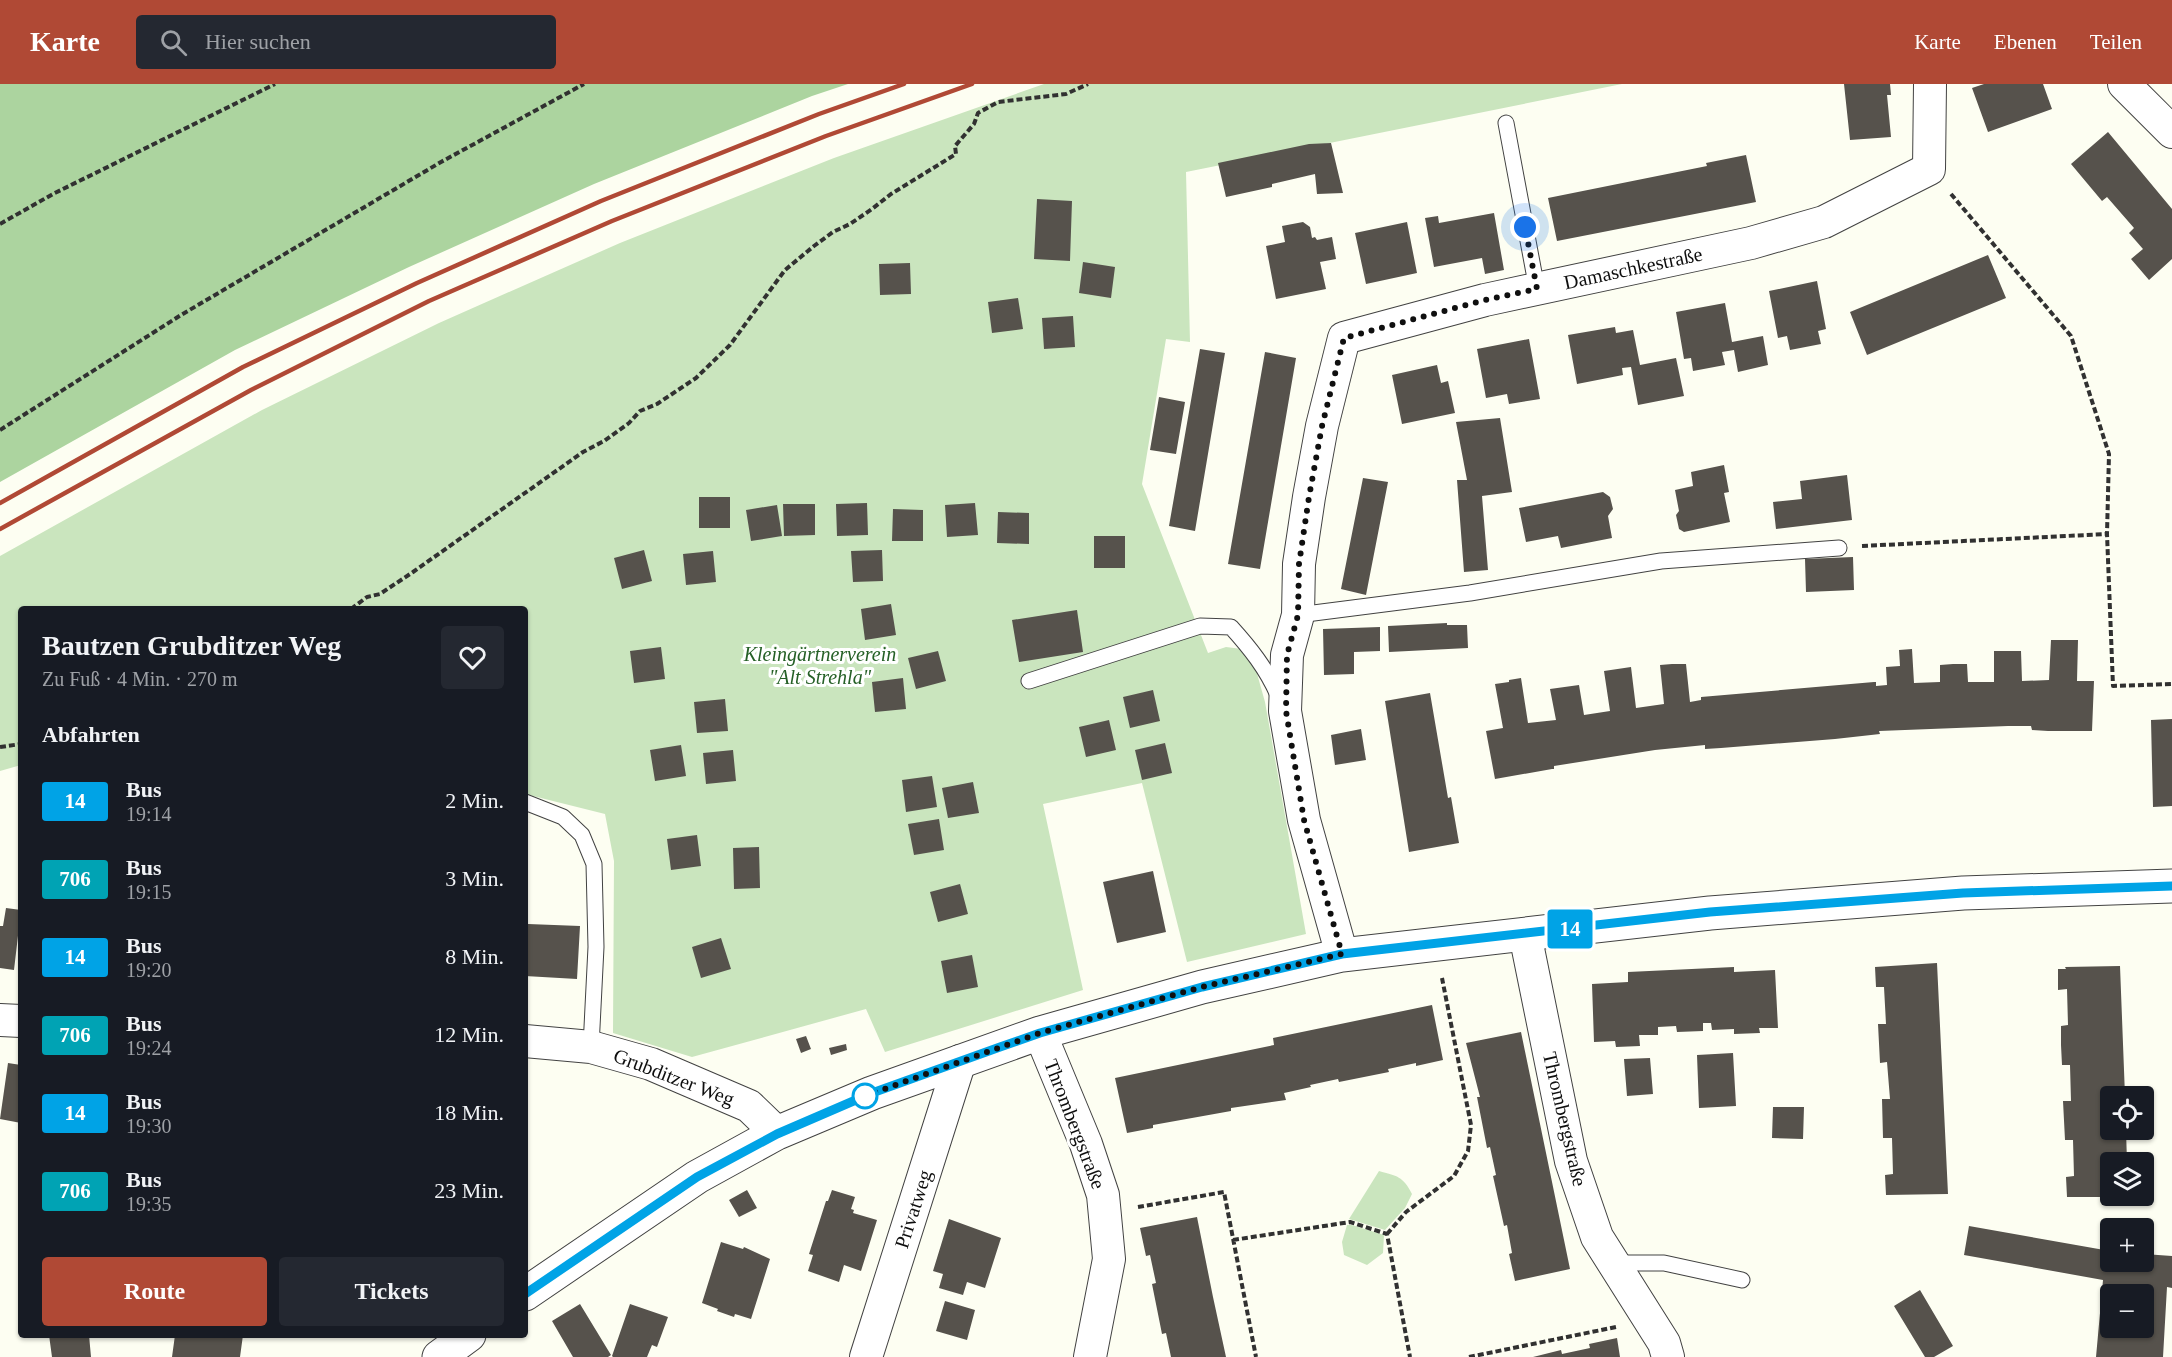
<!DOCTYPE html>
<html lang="de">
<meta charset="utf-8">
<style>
body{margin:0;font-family:Georgia,serif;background:#242831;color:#f1f3f6;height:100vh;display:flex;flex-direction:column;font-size:22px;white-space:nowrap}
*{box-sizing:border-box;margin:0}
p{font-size:20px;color:#9ea1a6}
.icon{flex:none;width:33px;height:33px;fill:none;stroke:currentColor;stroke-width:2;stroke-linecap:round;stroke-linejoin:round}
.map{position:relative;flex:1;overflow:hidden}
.panel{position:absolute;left:18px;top:522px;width:510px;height:732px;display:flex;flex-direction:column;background:#171b24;border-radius:6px;box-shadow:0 2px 4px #0004}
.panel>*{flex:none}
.badge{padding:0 12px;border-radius:4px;font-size:21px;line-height:39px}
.buttons{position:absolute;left:2100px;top:1002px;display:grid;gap:12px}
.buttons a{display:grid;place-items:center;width:54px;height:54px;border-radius:6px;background:#171b24;box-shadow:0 2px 4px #0004;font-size:30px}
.you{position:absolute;width:30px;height:30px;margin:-15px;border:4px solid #fff;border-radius:50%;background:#1a73e8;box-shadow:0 0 0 9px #1a73e833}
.map>.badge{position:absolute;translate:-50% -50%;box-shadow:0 0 0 3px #fff}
h2{padding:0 24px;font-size:22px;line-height:54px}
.round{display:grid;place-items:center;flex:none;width:63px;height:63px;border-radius:6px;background:#242831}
.headline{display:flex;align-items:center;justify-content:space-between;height:102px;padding:0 24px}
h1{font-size:28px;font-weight:800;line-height:45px}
.cta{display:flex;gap:12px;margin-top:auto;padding:12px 24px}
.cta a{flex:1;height:69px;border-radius:6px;background:#b04935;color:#fff;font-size:24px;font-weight:800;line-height:69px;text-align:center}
.cta a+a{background:#242831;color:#f1f3f6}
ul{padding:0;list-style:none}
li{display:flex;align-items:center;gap:18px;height:78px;padding:0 24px}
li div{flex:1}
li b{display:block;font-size:22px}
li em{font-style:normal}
li .badge{min-width:66px;font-weight:700;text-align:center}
header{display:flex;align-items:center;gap:36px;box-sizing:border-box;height:84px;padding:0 30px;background:#b04935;color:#fff}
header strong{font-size:28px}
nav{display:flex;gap:33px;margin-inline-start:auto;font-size:21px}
.search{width:420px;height:54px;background:#242831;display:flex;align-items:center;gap:15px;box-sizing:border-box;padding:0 21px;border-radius:6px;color:#9ea1a6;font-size:22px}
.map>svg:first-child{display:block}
.green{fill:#cae5be}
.forest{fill:#acd49f}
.building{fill:#56524c;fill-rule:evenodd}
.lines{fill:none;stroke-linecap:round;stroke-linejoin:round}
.service-casing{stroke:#424242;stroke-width:17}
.minor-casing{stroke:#424242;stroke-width:34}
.tertiary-casing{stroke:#424242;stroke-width:35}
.path{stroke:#313131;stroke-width:4;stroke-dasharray:6 3;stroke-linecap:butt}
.service{stroke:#fff;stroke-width:15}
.minor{stroke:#fff;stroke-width:32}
.tertiary{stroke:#fff;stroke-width:33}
.rail{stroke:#b04935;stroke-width:4.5}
.line-casing{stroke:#fff;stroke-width:14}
.line{stroke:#00a3e6;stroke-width:9}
.walk{stroke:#0f0f0f;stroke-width:6;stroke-dasharray:0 10.8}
.stop-dot{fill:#fff;stroke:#00a3e6;stroke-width:3}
.labels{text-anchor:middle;stroke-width:6;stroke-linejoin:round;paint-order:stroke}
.street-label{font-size:20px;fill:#0f0f0f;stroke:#fff}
.park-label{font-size:20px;font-style:italic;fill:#256026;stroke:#fff}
</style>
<header>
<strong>Karte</strong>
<div class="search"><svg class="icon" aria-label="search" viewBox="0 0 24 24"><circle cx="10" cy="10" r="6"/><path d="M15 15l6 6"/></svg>Hier suchen</div>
<nav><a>Karte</a><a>Ebenen</a><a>Teilen</a></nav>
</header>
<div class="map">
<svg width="2172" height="1273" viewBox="0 0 2172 1273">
<rect width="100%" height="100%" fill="#fdfef2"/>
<!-- green -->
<path class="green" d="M1044 0H1622L1186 88 1190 258 1166 255 1142 400 1208 569 1226 563 1242 565 1256 586 1265 618 1306 850 1187 878 1142 699 1043 720 1083 906 885 968 866 925 692 973 613 949 614 777 605 730 525 710V525H21V681L0 687V472L262 326 439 239 620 159 834 74Z
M1379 1087C1397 1092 1403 1092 1412 1110L1405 1124 1385 1146 1349 1135Z
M1347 1141H1352L1384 1151 1383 1169 1367 1181 1344 1171 1342 1158Z"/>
<!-- forest -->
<path class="forest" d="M0 0H848L812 12 594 100 409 183 235 266 0 398Z"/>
<!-- building -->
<path class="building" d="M1844 0H1890L1891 11H1887L1891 53 1850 56Z
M1984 0H2043L2052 25 1988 48 1972 4Z
M2108 48 2172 125V175L2149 196 2131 175 2143 165 2129 149 2134 144 2107 113 2102 117 2071 80Z
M1331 59 1343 109 1317 110 1315 90 1272 100V103L1226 113 1218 79 1309 60Z
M1746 71 1756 118 1557 157 1548 114 1707 82 1706 79Z
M1037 115 1072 117 1070 177 1034 175Z
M1494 129 1504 186 1485 190 1482 174 1434 183 1425 134 1438 132 1439 139Z
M1303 138 1310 143 1312 154 1315 153 1317 156 1332 153 1336 175 1320 178 1326 205 1276 215 1266 162 1285 158 1282 142Z
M1407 138 1417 189 1366 200 1355 149Z
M1988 171 2006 214 1867 271 1850 228Z
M1083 178 1115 183 1111 214 1079 209Z
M910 179 911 210 880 211 879 180Z
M1817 197 1826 245 1818 247 1821 260 1790 266 1787 252 1778 254 1769 207Z
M1018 214 1023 245 992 249 988 218Z
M1725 219 1732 258 1763 252 1768 281 1738 288 1734 266 1722 268 1725 281 1693 287 1691 274 1684 275 1676 228Z
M1073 232 1075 263 1044 265 1042 234Z
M1615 243 1616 249 1633 246 1640 281 1676 274 1684 312 1638 321 1631 283 1622 284 1623 291 1577 300 1568 251Z
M1529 255 1540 315 1509 320 1507 310 1486 314 1477 265Z
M1200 265 1225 269 1195 447 1169 442Z
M1265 268 1296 274 1260 485 1228 480Z
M1437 281 1441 299 1448 297 1455 329 1402 340 1392 291Z
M1159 313 1185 318 1176 370 1150 366Z
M1500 334 1512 408 1482 412 1488 486 1464 488 1457 396H1467L1456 338Z
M1724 381 1729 408 1724 409 1730 438 1684 448 1679 445 1676 431 1679 427 1675 406 1693 402 1691 388Z
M1847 391 1852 436 1776 445 1773 418 1802 415 1800 397Z
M1363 394 1388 398 1366 511 1341 505Z
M1603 408 1610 413 1613 425 1608 432 1612 454 1561 464 1558 452 1526 458 1519 424Z
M699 413H730V444H699Z
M867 419 868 451 837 452 836 420Z
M975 419 978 451 947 453 945 421Z
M783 420H815V451L784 452Z
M777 421 782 452 751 457 746 426Z
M893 425 923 426V457H892Z
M998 428 1029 429V460L997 459Z
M1094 452H1125V484H1094Z
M644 466 652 497 622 505 614 474Z
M882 466 883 497 853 498 851 467Z
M713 467 716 498 686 501 683 470Z
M1853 473 1854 506 1806 508 1805 475Z
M891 520 896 551 865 556 861 525Z
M1077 526 1083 568 1019 578 1012 536Z
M1447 539V541H1467L1468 564 1389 568 1388 542Z
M1380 543V567L1354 568V590L1324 591 1323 545Z
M2051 556H2078L2077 597H2094L2092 647H2048L2032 646 2031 642H2008L1879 647 1880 650 1835 655 1721 664 1705 665V661L1655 666 1554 682V685H1552L1495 695 1486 647 1503 644 1495 600 1509 598V596L1521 594 1528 639 1556 636 1550 605 1579 601 1584 631 1610 627 1604 587 1631 583 1636 624 1664 620 1660 581 1672 580H1686L1690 618 1701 616V613L1874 598H1876V602L1887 601 1886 583 1900 582 1899 566 1912 565 1914 599 1940 598V581L1953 580H1967L1968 598H1994V567H2021L2022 597 2049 596Z
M661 563 665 595 634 599 630 567Z
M938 567 946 597 916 605 908 574Z
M903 594 906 625 875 628 872 598Z
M1153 606 1160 637 1130 644 1123 613Z
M1430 609 1448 714 1451 713 1459 759 1409 768 1385 617Z
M725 615 728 647 697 649 694 618Z
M2172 635V722L2153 723 2151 636Z
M1109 636 1116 666 1086 673 1079 643Z
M1361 645 1366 676 1335 681 1331 651Z
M1165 659 1172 689 1142 696 1135 666Z
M681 661 686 692 655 697 650 666Z
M733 666 736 697 706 700 703 669Z
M932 692 937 723 906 728 902 696Z
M973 698 979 729 948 734 942 704Z
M939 735 944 766 914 771 908 740Z
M697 751 701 782 671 786 667 755Z
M759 763 760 804 734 805 733 764Z
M1153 787 1166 848 1117 859 1103 798Z
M960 800 968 830 938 838 930 808Z
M6 824 21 826 14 886 0 884V842H3Z
M528 840 580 842 577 895 525 892V845H527Z
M721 854 731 885 701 894 692 863Z
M972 871 978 903 947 909 941 877Z
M1937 879 1948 1110 1886 1111 1885 1091 1893 1090 1892 1054H1883L1882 1015H1890L1887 978 1880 979 1878 940H1886L1884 903H1876L1875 883Z
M2120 882 2125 1012H2110V1046H2126L2127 1078H2110V1113H2067L2066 1093 2074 1092 2073 1056H2065L2063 1017H2071L2070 981H2062L2061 961V942L2068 941 2067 905 2058 906V885H2066L2065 883Z
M1734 883V888L1775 886 1778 944H1759L1760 949 1734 950V945L1712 946 1711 939H1703V947L1677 948 1676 942 1658 943V951H1639L1640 962 1616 963 1615 957 1594 958 1592 900 1628 898V888Z
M1432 921 1443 976 1416 982V979L1388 985 1389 988 1339 998 1338 995 1310 1001 1311 1003 1284 1009 1286 1016 1231 1024V1027L1153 1041V1044L1127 1049 1115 994 1274 961 1273 954Z
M1521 948 1570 1185 1515 1197 1509 1170 1512 1169 1507 1141 1504 1142 1493 1092 1496 1091 1490 1063 1487 1064 1477 1013H1480L1466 959Z
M806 952 811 965 801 969 796 955Z
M846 960 847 966 831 971 829 964Z
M1733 969 1736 1022 1699 1024 1697 971Z
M1650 974 1653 1010 1627 1012 1624 975Z
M8 979 21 981V1039L0 1035Z
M1773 1023H1804L1803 1055 1772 1054Z
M747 1106 757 1124 739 1133 729 1116Z
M832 1106 855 1113 851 1125 854 1126 853 1129 877 1136 861 1187 844 1181 839 1198 808 1187 813 1171 809 1170 826 1117H828Z
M1197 1133 1213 1213 1226 1273H1171L1166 1249 1162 1250 1152 1200 1156 1199 1150 1171 1146 1172 1140 1144Z
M949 1135 1001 1154 985 1204 967 1198 963 1211 939 1204 943 1190 933 1187Z
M1969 1142 2110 1167V1178H2144V1170L2172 1172V1204L2167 1203 2163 1273H2096L2103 1196 1964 1171ZM2110 1210H2144V1244H2110Z
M721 1158 743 1165 744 1163 770 1175 751 1235 735 1230 734 1233 717 1227 718 1225 702 1219Z
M1920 1206 1953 1262 1934 1273H1925L1894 1222Z
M945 1217 975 1226 967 1256 936 1247Z
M580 1220 611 1271 608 1273H573L552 1237Z
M630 1220 668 1233 657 1263 652 1261 647 1273H613L612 1272Z
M49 1251H89L91 1273H52Z
M175 1251H243L240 1273H172Z
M1617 1254 1620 1273H1533L1561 1266 1562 1270 1590 1264 1589 1260Z"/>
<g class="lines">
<defs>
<path id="service" d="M1506 39 1537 205
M1298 531 1470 509 1661 477 1839 464
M1029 597 1200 542 1231 543C1250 564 1266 584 1278 611
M525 718 563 733 582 751 594 780 596 863 591 963
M1613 1179H1664L1742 1196"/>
<path id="minor" d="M2124 0 2172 48
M1525 850 1571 1077 1597 1153 1664 1259 1668 1273
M1342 871 1304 736 1285 627 1287 571 1298 531 1299 480 1309 413 1322 342 1344 254 1485 216 1751 159 1824 138 1929 85 1930 0
M0 936 21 937
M1040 949 1086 1060 1103 1111 1109 1175 1090 1273
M525 957 591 963 651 980 749 1022 777 1049
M866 1273 960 977"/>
<path id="tertiary" d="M525 1210 697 1093 777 1049 872 1009 1040 949 1202 903 1342 871 1710 829 1963 809 2172 802
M439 1273 469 1251"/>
</defs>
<!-- service casing -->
<use href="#service" class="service-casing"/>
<!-- minor casing -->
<use href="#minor" class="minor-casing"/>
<!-- tertiary casing -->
<use href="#tertiary" class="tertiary-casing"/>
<!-- path -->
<path class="path" d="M1951 110 2071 252 2109 370 2107 450 2113 602 2172 600
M0 140 53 110 275 0
M0 346 181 231 441 78 584 0
M1862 462 2107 450
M351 525 367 513 380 510 413 488 583 368 604 357 629 339 640 327 657 320 696 294 730 261 785 186 814 162 833 148 850 140 872 125 891 110 956 70 955 62 974 40 978 29 998 18 1066 10 1088 0
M0 663 21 660
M1138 1123 1224 1108 1256 1273
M1387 1150 1406 1128 1454 1092 1468 1067 1471 1041 1442 894
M1233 1156 1350 1138 1387 1150 1410 1273
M1469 1273 1616 1243"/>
<!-- service -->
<use href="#service" class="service"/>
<!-- minor -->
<use href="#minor" class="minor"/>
<!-- tertiary -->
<use href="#tertiary" class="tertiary"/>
<!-- rail -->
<path class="rail" d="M0 419 243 283 417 199 601 117 819 30 904 0
M0 445 251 306 429 217 612 137 826 52 972 0"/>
</g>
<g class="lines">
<defs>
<path id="line" d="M525 1210 697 1093 777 1050 872 1009 1000 963 1040 949 1202 903 1342 870 1710 828 1963 809 2172 802"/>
</defs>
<!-- line casing -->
<use href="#line" class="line-casing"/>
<!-- line -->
<use href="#line" class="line"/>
<!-- walk -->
<path class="walk" d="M865 1012 1040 949 1202 903 1342 870 1304 736 1286 627 1287 571 1298 531 1299 480 1309 413 1322 342 1344 254 1485 216 1537 205 1525 143"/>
</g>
<!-- markers -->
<circle class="stop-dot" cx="865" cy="1012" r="12"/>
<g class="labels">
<!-- street labels -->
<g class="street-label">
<text transform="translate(1633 184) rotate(-12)" y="7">Damaschkestraße</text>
<text transform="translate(674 993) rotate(21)" y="7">Grubditzer Weg</text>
<text transform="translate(1565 1035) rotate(77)" y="7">Thrombergstraße</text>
<text transform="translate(1075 1040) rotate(69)" y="7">Thrombergstraße</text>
<text transform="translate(913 1125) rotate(-72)" y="7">Privatweg</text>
</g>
<!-- park labels -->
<g class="park-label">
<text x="820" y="577">Kleingärtnerverein<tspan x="820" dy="23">"Alt Strehla"</tspan></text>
</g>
</g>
</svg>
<div class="buttons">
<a><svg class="icon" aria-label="locate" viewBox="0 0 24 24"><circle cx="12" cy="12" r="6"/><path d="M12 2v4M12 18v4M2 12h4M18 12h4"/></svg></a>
<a><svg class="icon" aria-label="layers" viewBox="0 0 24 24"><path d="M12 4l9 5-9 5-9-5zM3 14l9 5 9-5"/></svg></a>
<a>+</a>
<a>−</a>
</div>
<div class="you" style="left:1525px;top:143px"></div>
<b class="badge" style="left:1570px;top:845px;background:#00a3e6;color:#fff">14</b>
<section class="panel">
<div class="headline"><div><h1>Bautzen Grubditzer Weg</h1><p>Zu Fuß · 4 Min. · 270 m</p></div><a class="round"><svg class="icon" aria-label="heart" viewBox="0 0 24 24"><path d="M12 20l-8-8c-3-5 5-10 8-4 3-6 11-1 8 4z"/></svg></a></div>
<h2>Abfahrten</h2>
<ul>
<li><span class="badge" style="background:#00a3e6;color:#fff">14</span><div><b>Bus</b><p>19:14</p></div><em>2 Min.</em></li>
<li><span class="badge" style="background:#00a3b4;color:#fff">706</span><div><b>Bus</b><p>19:15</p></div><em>3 Min.</em></li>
<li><span class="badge" style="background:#00a3e6;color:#fff">14</span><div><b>Bus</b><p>19:20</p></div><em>8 Min.</em></li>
<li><span class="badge" style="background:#00a3b4;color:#fff">706</span><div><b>Bus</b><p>19:24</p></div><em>12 Min.</em></li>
<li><span class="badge" style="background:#00a3e6;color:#fff">14</span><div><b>Bus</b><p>19:30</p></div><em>18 Min.</em></li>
<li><span class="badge" style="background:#00a3b4;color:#fff">706</span><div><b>Bus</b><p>19:35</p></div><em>23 Min.</em></li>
</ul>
<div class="cta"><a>Route</a><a>Tickets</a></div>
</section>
</div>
